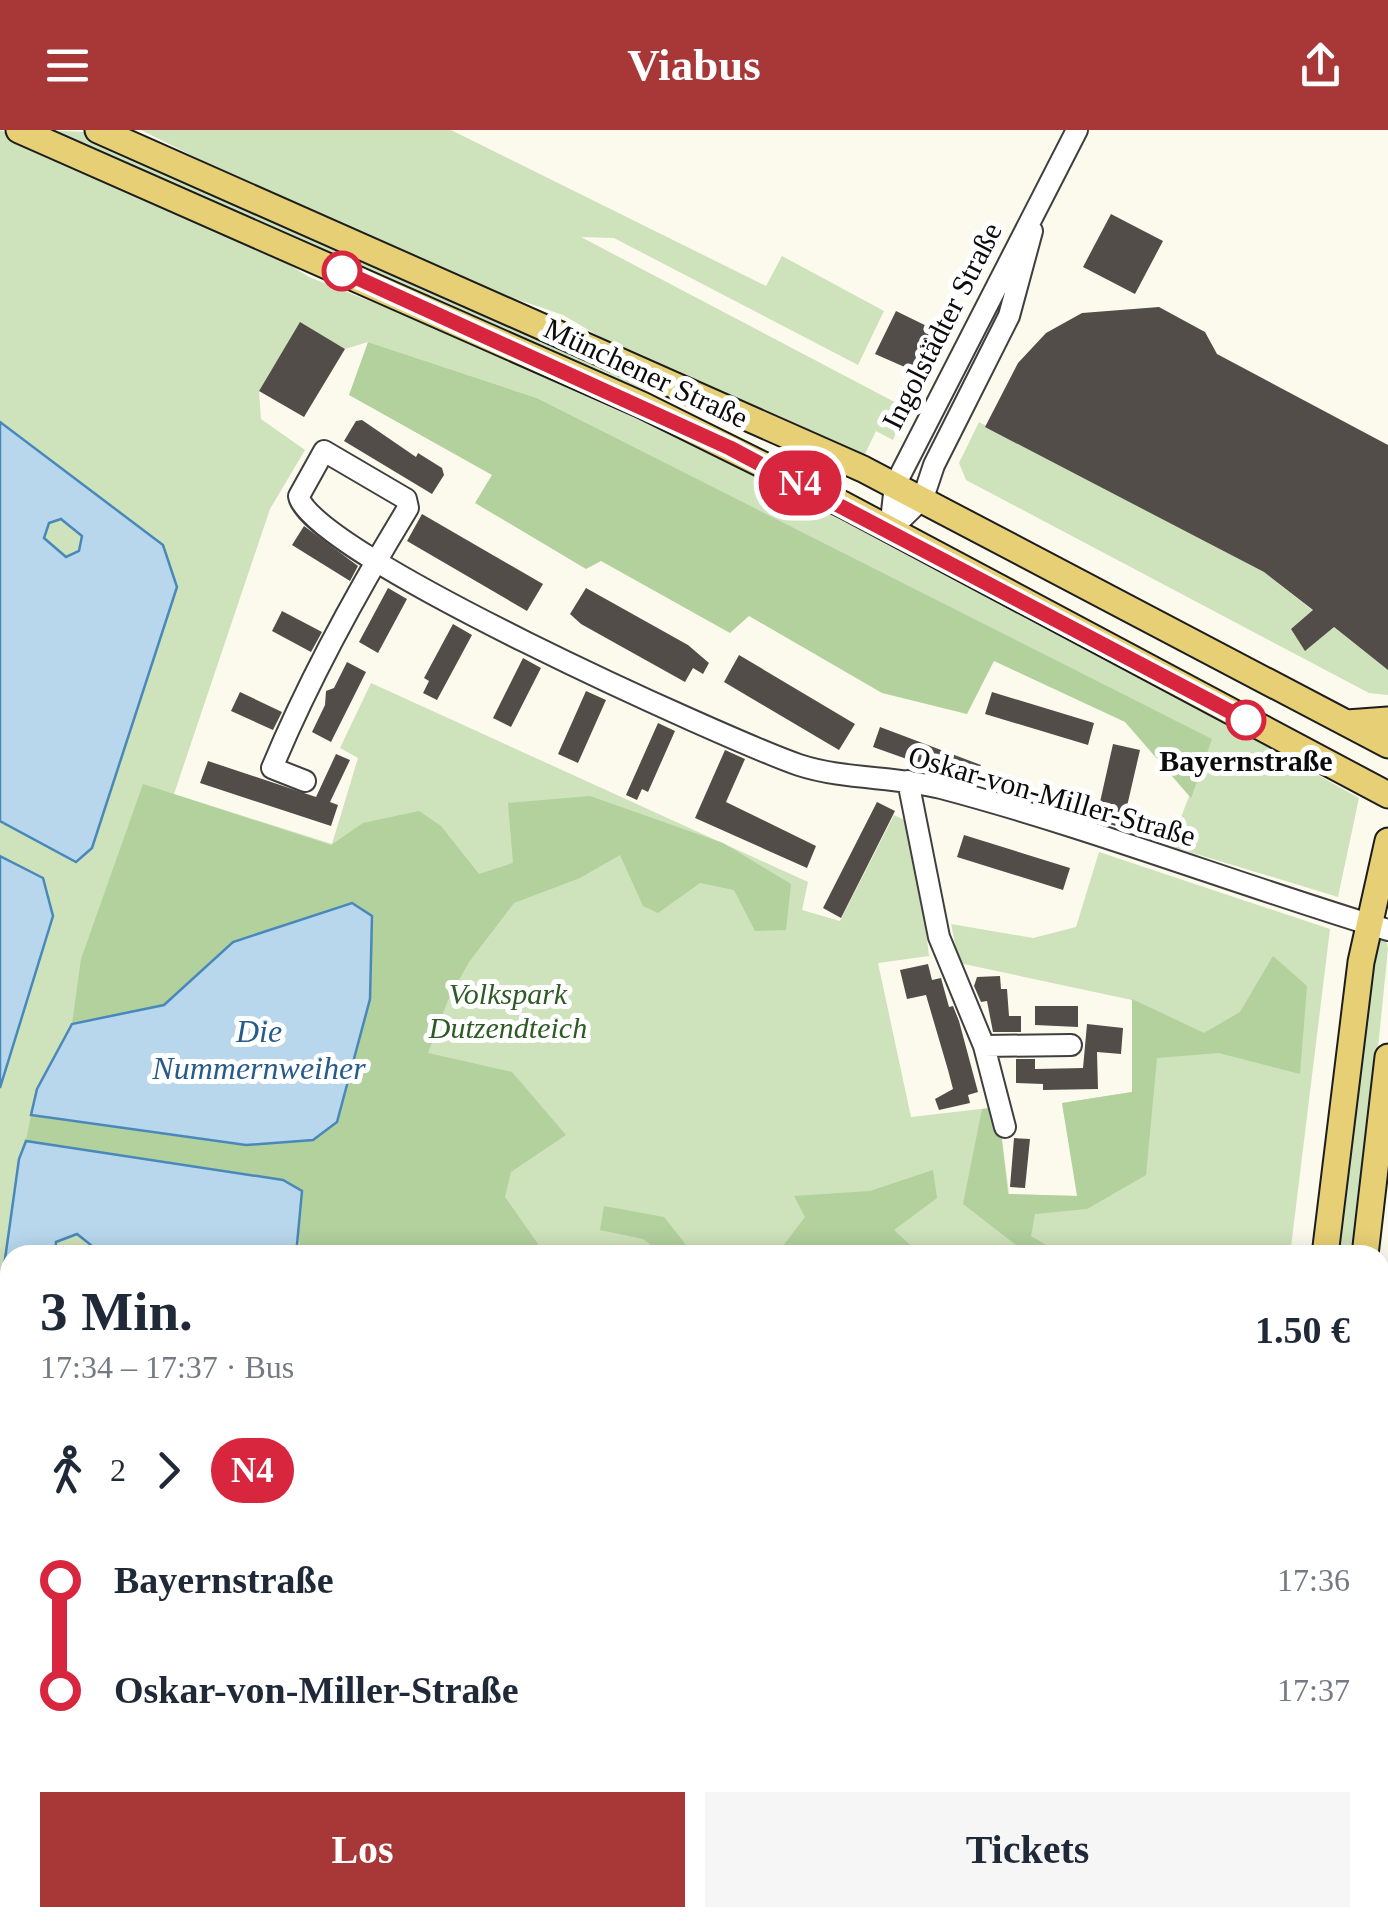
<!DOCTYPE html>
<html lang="de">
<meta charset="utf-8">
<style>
body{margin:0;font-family:"Times New Roman",serif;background:#f6f6f7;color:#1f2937;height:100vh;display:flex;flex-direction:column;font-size:38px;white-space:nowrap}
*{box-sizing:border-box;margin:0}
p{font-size:32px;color:#747a83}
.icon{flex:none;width:55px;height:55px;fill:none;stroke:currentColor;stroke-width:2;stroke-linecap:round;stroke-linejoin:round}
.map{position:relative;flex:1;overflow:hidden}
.side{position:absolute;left:0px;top:1115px;width:1390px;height:682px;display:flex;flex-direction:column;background:#fff;border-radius:30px 30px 0 0;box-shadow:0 5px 25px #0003}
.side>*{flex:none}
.badge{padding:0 20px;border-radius:32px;font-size:35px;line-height:65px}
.map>.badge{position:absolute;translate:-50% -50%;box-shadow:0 0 0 5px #fff}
.legs{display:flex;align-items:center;gap:15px;height:110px;padding:0 40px;font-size:32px}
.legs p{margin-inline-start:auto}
.head{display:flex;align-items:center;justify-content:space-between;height:170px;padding:0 40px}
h1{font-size:55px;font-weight:700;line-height:75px}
.primary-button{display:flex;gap:20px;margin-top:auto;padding:20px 40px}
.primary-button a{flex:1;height:115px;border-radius:0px;background:#a83737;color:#fff;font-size:40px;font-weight:700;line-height:115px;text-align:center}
.primary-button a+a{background:#f6f6f7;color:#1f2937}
ul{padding:0 40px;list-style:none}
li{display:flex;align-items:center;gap:35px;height:110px;font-size:38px}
li i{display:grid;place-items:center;width:15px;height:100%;margin:0 12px;background:currentColor}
li i::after{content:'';width:25px;height:25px;margin:-12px;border:8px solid;border-radius:50%;background:#fff}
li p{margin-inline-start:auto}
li:first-child i{background:linear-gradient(#0000 50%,currentColor 0)}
li:last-child i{background:linear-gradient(currentColor 50%,#0000 0)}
header{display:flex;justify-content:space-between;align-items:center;height:130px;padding:0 40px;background:#a83737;color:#fff;font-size:45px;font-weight:700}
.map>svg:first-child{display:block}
.green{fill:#cee2bb}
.forest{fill:#b2d19d}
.water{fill:#b8d7ed;stroke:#4988ba;stroke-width:2.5;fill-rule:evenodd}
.building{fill:#534d4a}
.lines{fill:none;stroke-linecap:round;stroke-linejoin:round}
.minor-casing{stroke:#3f3f3f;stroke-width:24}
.major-casing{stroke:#1d1d1d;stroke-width:29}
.minor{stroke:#fff;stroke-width:20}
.major{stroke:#e6cf74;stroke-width:25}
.line-1-casing{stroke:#fff;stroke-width:22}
.line-1{stroke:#d7263d;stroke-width:15}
.stop-1-dot{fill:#fff;stroke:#d7263d;stroke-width:5}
.labels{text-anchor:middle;stroke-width:10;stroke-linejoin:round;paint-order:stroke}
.street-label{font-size:30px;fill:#0c0c0c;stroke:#fff}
.stop-label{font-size:30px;font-weight:bold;fill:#0c0c0c;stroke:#fff}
.park-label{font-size:30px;font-style:italic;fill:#2e5a25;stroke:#fff}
.water-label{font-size:32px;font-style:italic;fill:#265b8c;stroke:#fff}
</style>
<header><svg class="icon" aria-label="menu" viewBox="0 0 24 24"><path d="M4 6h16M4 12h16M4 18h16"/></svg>Viabus<svg class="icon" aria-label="share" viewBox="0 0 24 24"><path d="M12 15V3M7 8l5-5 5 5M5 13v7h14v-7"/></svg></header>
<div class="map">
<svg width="1388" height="1796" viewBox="0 0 1388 1796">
<rect width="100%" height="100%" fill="#fcfaed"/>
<!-- green -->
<path class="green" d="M0 0 242 105 309 147 596 261 691 307 1079 511 1359 668 1338 767 1170 716 1211 609 537 268 368 212 345 219 300 193 259 261 261 289 305 320 270 379 174 664 332 714 358 628 340 618 371 553 808 752 802 780 840 791 894 685 913 694 929 826 878 833 911 987 998 977 1009 1064 1078 1066 1062 973 1132 962V870L959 833 951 794 1033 808 1076 797 1099 722 1330 799 1290 1125H10V1378H0Z
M42 0 84 2 455 164 685 272 618 251Z
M141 0H451L766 156 782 126 884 181 858 235 614 108 581 107 906 278 893 310 876 301 864 326 626 222 563 185 475 155 251 55Z
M979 292 1264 442 1388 540V565L1369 563 966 350 959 333Z
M1378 807 1386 809 1388 819 1357 1125H1334L1372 814Z
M1388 1224V1796H1317L1318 1788H1380V1289Z
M10 1504V1788H230L235 1796H0V1505Z
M511 1788H1021L1048 1796H493Z"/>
<!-- forest -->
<path class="forest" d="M368 212 537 268 1212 609 1191 668 1125 592 994 531 967 584 882 563 749 486 730 503 601 431 586 439 475 373 492 345 349 265Z
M143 654 331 715 363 693 419 681 441 696 479 744 513 733 508 673 590 666 723 713 791 754 786 800 755 801 734 760 700 753 658 783 643 776 620 725 580 748 514 773 469 832 448 870 428 923 512 942 566 1005 511 1042 505 1067 538 1114 529 1125H296L300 1114 283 1050 26 1011 31 985 246 1015 337 992 370 869 372 786 233 812 164 875 72 894 81 829Z
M1273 826 1307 856 1300 944 1219 923 1157 928 1146 1045 1087 1079 1035 1084 1031 1106 1063 1125H1029L963 1074 982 979 998 977 1008 1064 1077 1066 1062 973 1132 962V869L1204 903 1240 882Z
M933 1040 937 1068 894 1100 921 1125H776L805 1087 794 1066 870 1061Z
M604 1076 664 1087 694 1125H664L643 1109 600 1100Z
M0 1314 10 1316V1378H0Z"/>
<!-- water -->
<path class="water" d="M0 292 163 415 177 457 92 718 76 732 0 691ZM61 389 82 406 79 421 66 427 44 408 49 393Z
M0 726 43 748 53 786 0 958Z
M352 773 372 786 370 869 337 992 313 1010 246 1015 31 985 37 959 72 894 164 875 233 812Z
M26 1011 283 1050 302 1061 296 1125H91V1115L77 1104 56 1112 55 1125H10V1316L0 1314V1165L19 1029Z
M10 1576V1788H60L63 1796H0V1577Z"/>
<!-- building -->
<path class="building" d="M1111 84 1163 111 1135 164 1083 137Z
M1159 177 1205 202 1217 224 1388 315V540L1334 497 1305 521 1291 499 1313 480 1264 442 985 297 1018 233 1046 203 1082 183Z
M896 181 939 202 916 242 875 224Z
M300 192 345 219 304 287 259 261Z
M362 290 416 327 418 323 442 338 444 345 432 364 344 311 356 291Z
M422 384 543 454 527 481 407 411Z
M304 396 358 436 350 451 292 415Z
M388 458 407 469 378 523 359 512Z
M586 458 688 515 709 533 703 544 693 538 685 552 581 494 570 484Z
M282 481 322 502 311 522 272 501Z
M453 494 472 505 437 570 423 563 429 551 424 548Z
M739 525 855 594 839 620 724 552Z
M523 528 541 538 511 597 493 588Z
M347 532 366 542 331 612 312 602 325 575 326 561 334 558Z
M586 561 606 570 578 633 558 624Z
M240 562 282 582 273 600 231 581Z
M992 562 1094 593 1088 615 985 584Z
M658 593 675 601 648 662 642 659 637 670 626 665Z
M880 597 981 635 974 653 873 617Z
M1113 614 1140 620 1122 698 1096 690Z
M725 620 745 629 726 672 816 716 807 738 695 688Z
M336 624 350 630 330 672 338 675 331 696 200 653 208 631 316 667Z
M877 672 895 681 841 788 823 778Z
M964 705 1070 738 1063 760 957 727Z
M928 834 932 850 941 848 949 877 953 876 959 891 978 962 968 965 970 973 939 980 935 969 953 959 948 940 926 865 907 869 900 840Z
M1000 846 1001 859H1007L1009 886H1021V902H993L987 871 981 872 974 856 977 847Z
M1035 876H1078V897L1035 895Z
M1087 894 1123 898 1121 924 1097 922 1098 959 1043 960V954L1016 953V929H1035V939L1083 938Z
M1014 1008 1030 1009 1025 1058 1010 1057Z"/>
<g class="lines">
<defs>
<path id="minor" d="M890 400 895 355 1077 0
M890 400 923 368 934 335 1009 186 1032 101
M305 651 272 638C309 549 358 460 408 378L406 369 324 321 299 366C306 421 730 611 799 635 845 650 895 646 941 658 1092 698 1239 755 1388 800
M908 651 939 807 984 916 1005 997
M984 916 1071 915
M1131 1796V1788"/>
<path id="major" d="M19 0 642 275 844 375 1388 665
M98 0 863 339 1388 615
M1347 593 1388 590
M1325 1125 1361 832 1388 711
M1365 1125 1388 927
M1244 1796 1245 1788
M1285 1796 1286 1788"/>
</defs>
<!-- minor casing -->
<use href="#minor" class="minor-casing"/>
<!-- major casing -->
<use href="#major" class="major-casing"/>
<!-- minor -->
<use href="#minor" class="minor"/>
<!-- major -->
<use href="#major" class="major"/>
</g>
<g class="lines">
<defs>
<path id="line-1" d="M342 141 730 318 1246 590"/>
</defs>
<!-- line-1 casing -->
<use href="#line-1" class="line-1-casing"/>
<!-- line-1 -->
<use href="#line-1" class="line-1"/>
</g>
<!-- markers -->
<g class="stop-1-dot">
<circle cx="342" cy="141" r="18"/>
<circle cx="1246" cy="590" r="18"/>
</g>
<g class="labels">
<!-- street labels -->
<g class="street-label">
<text transform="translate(942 196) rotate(-63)" y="10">Ingolstädter Straße</text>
<text transform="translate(646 243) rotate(25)" y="10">Münchener Straße</text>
<text transform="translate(1052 666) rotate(16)" y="10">Oskar-von-Miller-Straße</text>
</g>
<!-- stop labels -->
<g class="stop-label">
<text x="1246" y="641">Bayernstraße</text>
</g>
<!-- park labels -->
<g class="park-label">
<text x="508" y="874">Volkspark<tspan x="508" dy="34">Dutzendteich</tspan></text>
</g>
<!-- water labels -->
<g class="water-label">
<text x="259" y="912">Die<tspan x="259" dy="37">Nummernweiher</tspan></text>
</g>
</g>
</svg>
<b class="badge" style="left:800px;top:353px;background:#d7263d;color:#fff">N4</b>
<section class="side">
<div class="head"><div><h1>3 Min.</h1><p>17:34 – 17:37 · Bus</p></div><b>1.50 €</b></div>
<div class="legs"><svg class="icon" aria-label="walk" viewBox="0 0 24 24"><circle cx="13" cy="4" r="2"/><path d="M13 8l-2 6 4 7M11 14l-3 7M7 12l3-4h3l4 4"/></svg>2<svg class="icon" aria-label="forward" viewBox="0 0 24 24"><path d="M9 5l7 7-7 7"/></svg><b class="badge" style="background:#d7263d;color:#fff">N4</b></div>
<ul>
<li><i style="color:#d7263d"></i><b>Bayernstraße</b><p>17:36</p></li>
<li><i style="color:#d7263d"></i><b>Oskar-von-Miller-Straße</b><p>17:37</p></li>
</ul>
<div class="primary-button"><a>Los</a><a>Tickets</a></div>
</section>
</div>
